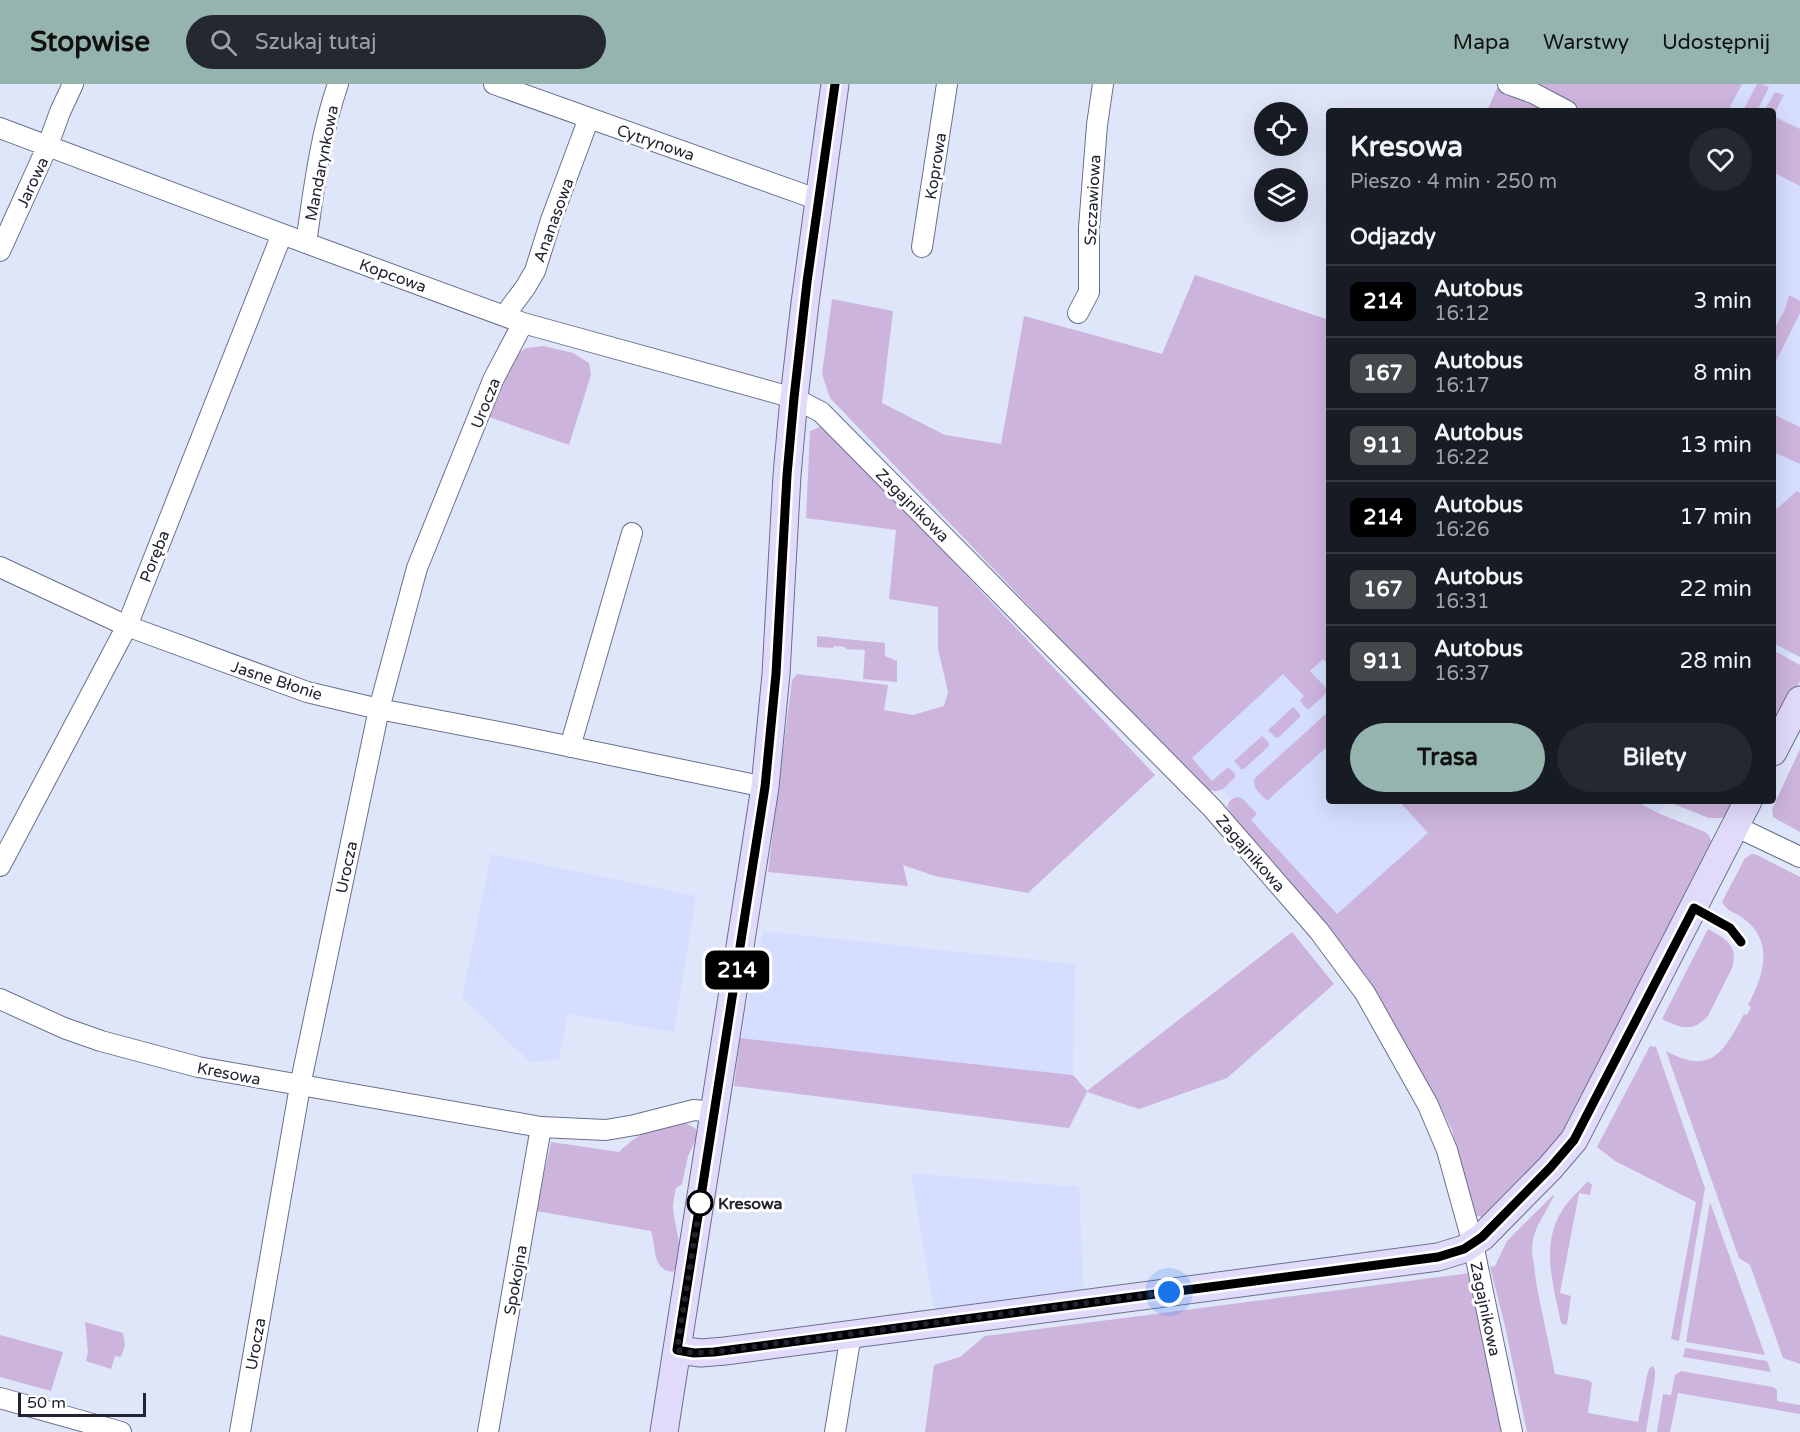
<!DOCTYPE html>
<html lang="pl">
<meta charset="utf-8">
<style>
body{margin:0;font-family:"Varela Round",sans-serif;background:#242831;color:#f1f3f6;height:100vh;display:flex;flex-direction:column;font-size:22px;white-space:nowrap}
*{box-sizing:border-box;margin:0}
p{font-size:20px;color:#9ea1a6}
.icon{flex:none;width:33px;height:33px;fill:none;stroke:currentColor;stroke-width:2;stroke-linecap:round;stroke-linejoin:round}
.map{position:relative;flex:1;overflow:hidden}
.details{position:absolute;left:1326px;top:24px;width:450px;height:696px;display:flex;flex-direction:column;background:#171b24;border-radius:6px;box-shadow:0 6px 24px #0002}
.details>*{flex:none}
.badge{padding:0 12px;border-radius:9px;font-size:21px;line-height:39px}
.tools{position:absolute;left:1254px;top:18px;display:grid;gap:12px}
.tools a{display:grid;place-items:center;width:54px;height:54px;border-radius:50%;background:#171b24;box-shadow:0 6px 24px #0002;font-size:30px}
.scale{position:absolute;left:18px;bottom:15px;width:128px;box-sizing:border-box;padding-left:6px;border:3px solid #212430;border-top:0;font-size:16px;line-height:21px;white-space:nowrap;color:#212430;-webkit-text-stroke:4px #fff;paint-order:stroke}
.you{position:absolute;width:30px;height:30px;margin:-15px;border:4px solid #fff;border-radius:50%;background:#1a73e8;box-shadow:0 0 0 9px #1a73e833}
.map>.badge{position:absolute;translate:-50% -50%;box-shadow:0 0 0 3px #fff}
h2{padding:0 24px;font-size:22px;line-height:54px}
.round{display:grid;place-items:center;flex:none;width:63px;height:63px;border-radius:32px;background:#242831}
.overview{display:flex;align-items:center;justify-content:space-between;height:102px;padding:0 24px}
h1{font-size:28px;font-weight:700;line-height:45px}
.cta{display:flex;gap:12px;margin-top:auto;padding:12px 24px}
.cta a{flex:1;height:69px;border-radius:36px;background:#95b4ae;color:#111;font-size:24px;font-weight:700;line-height:69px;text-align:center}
.cta a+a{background:#242831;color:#f1f3f6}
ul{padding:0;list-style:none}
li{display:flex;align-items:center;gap:18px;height:72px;padding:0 24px;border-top:2px solid #363941}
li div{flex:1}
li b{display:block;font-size:22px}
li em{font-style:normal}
li .badge{min-width:66px;font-weight:700;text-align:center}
header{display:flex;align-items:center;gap:36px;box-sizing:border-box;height:84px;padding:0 30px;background:#95b4ae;color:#111}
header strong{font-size:28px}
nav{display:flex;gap:33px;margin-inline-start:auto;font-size:21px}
.search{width:420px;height:54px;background:#242831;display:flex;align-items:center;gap:15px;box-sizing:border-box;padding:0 21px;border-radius:33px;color:#9ea1a6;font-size:22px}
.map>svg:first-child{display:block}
.built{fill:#d5defe}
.green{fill:#ccb4dc}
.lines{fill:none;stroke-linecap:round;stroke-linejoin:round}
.street-casing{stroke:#68708d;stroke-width:22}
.secondary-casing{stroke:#68708d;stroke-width:29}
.street{stroke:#fff;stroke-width:20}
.secondary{stroke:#e1dafa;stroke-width:27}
.line-casing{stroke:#fff;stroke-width:14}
.line{stroke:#000;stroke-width:9}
.walk{stroke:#212430;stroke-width:6;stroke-dasharray:0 10.8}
.stop-dot{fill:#fff;stroke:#000;stroke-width:3}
.labels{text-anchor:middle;stroke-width:6;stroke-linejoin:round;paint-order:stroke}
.street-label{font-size:16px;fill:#212430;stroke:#fff}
.stop-label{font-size:16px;font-weight:bold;fill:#212430;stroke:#fff;text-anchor:start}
</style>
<header>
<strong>Stopwise</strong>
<div class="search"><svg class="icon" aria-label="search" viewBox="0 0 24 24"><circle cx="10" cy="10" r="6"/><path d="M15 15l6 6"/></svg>Szukaj tutaj</div>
<nav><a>Mapa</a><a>Warstwy</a><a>Udostępnij</a></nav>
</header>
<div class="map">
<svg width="1800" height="1348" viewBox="0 0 1800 1348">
<rect width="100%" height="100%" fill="#e0e6fa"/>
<!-- built -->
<path class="built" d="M1728 0H1800V573L1789 568 1773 616V27H1714Z
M1301 556 1329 570V717H1665L1660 730 1455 1044 1377 894 1235 719 1212 697 1177 671Z
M491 770 696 812 674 948 568 930 559 976 530 978 462 914Z
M763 847 1075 880 1073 991 740 954Z
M911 1089 1079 1103 1084 1206 934 1225Z"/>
<!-- green -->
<path class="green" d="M1531 0H1742L1728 27H1583L1545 5Z
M1757 0H1762L1769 3 1757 27H1743Z
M1497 4 1544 23 1552 27H1487Z
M1775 8 1784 11 1773 32 1800 45V102L1773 88V27H1764Z
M1195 191 1329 236V580L1323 575 1310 587 1329 607 1309 625 1306 624 1300 617 1304 612 1283 590 1192 674 1212 697 1228 683 1235 690V693C1231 697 1225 704 1221 706 1205 712 1191 691 1182 682L830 314 822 290 832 215 893 227 882 319 945 351 1001 360 1024 232 1162 270Z
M1789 211 1800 217V229L1773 283V248L1785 225Z
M543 262 573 269 589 279 591 291 569 361 489 333 513 272 526 264Z
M1773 330 1800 343V380L1773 368Z
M824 341 1155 691 1028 809 935 792 903 781 908 802 768 788 792 596 797 590 888 601 884 626 913 631 944 622 948 608 938 565V523L889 515 896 446 806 434 810 347Z
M1797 407 1800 409V573L1773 559V428Z
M817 552 885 559V572L897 577V598L863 595 865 566 846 565 845 563 834 562 833 564 817 563Z
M1773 566 1800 581V597L1773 650Z
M1293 623 1300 630V633L1278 654 1275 653 1268 646Z
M1329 627V661L1267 717C1261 710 1251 704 1255 694Z
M1262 652 1269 659V662L1244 685H1241L1234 677Z
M1800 665V748L1773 733 1772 725Z
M1238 713 1243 715 1257 730 1251 736 1337 830 1428 749 1399 717H1635L1660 730 1703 747 1709 751 1713 762 1576 1037 1485 1134 1475 1131 1472 1127 1452 1046 1433 1008 1411 972 1390 932 1367 893 1231 730 1227 723C1229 717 1231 714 1238 713Z
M1666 717H1739L1724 734H1709Z
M1752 770 1757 771 1800 793V1280L1783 1274 1750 1181 1739 1174 1666 967C1711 992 1724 968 1744 930L1747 931 1751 923 1748 921C1763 893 1775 858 1744 835 1736 828 1727 828 1722 818L1745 774Z
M1708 845C1726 855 1739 862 1732 884L1708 932C1692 949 1681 944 1662 935Z
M1292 848 1334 900 1227 994 1139 1025 1087 1008 1069 1044 734 1002 740 954 1073 991 1087 1007Z
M1650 962 1656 963 1705 1104 1679 1257 1671 1255 1696 1118 1615 1077 1597 1063Z
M684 1038 696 1045 697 1053 688 1072 682 1100 676 1104C675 1110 673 1117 673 1123 674 1144 687 1169 673 1188 652 1187 656 1161 651 1147L536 1127 551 1058 619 1068C642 1046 653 1044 684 1038Z
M1587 1098H1589L1592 1101 1590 1111 1579 1109 1560 1209 1571 1212 1567 1240 1565 1241 1561 1239C1553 1199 1539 1158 1565 1122 1572 1113 1580 1106 1587 1098Z
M1553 1111 1554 1112 1537 1143 1533 1155 1532 1167 1537 1204 1555 1290 1588 1296 1592 1299 1588 1329 1638 1338 1647 1292 1649 1285 1653 1282 1655 1286V1293L1646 1348H1527L1505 1242 1490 1183 1495 1182 1507 1157Z
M1710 1118 1765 1271 1686 1258Z
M1470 1189 1504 1348H925L934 1281 960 1273 985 1252Z
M85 1238 123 1249 125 1261 121 1273 115 1272 111 1285 86 1277 88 1268Z
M0 1251 63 1268 51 1307 0 1293Z
M1685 1264 1767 1277 1771 1288 1683 1273Z
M1681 1287 1773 1303 1777 1306V1317L1800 1321V1330L1678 1309 1670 1348H1657L1663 1310 1671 1311 1675 1291Z"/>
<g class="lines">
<defs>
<path id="street" d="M494 0 819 116
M1508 0 1533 9 1567 27
M0 44 306 159 523 239 794 314 821 328 1212 724 1319 847 1365 909 1428 1021 1447 1066 1473 1160 1512 1348
M306 159C314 105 320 52 338 0
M922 163 947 0
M0 167 48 61 60 28 73 0
M1078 229 1089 208V144L1097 41 1103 0
M504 232 525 204 535 187 551 136 589 34
M0 483 127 542 307 608 379 625 514 651 765 703
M570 663 632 449
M1735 742 1800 773
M0 782 127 542 282 150
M0 915 64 944 101 957 198 983 541 1043 606 1046 635 1041 694 1026 715 1028
M0 1314 121 1348
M240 1348 300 1002 379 625 417 484 493 296 523 239
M488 1348 541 1043
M835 1348 851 1250"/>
<path id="secondary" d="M1773 668 1800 616
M677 1266 701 1269 725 1267 1438 1173 1464 1165 1482 1153 1550 1084 1574 1056 1748 717
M664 1348 765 703 776 590 787 391 794 314 805 219 835 0"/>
</defs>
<!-- street casing -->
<use href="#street" class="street-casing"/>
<!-- secondary casing -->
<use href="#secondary" class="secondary-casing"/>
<!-- street -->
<use href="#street" class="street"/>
<!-- secondary -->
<use href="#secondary" class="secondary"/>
</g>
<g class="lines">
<defs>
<path id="line" d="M835 0 807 198 794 314 787 391 776 590 765 703 677 1266 694 1269 714 1268 1438 1173 1464 1165 1482 1153 1550 1084 1574 1056 1694 824 1730 844 1741 858"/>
</defs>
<!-- line casing -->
<use href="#line" class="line-casing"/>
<!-- line -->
<use href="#line" class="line"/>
<!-- walk -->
<path class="walk" d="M700 1119 677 1266 694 1269 714 1268 1169 1208"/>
</g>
<!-- markers -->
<circle class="stop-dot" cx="700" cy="1119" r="12"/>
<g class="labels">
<!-- street labels -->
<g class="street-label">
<text transform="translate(656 58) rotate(19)" y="6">Cytrynowa</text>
<text transform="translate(321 79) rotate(-79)" y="6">Mandarynkowa</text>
<text transform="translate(935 82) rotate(-81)" y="6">Koprowa</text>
<text transform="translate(32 98) rotate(-65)" y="6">Jarowa</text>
<text transform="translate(1092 116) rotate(-87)" y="6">Szczawiowa</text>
<text transform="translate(553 136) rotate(-70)" y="6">Ananasowa</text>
<text transform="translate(393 191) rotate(20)" y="6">Kopcowa</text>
<text transform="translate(485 319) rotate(-68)" y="6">Urocza</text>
<text transform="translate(913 421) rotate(45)" y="6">Zagajnikowa</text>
<text transform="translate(154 472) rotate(-68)" y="6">Poręba</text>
<text transform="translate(277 596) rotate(18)" y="6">Jasne Błonie</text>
<text transform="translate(1251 769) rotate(49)" y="6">Zagajnikowa</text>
<text transform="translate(346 783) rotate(-78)" y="6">Urocza</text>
<text transform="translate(229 989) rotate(11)" y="6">Kresowa</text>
<text transform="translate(515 1196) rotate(-80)" y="6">Spokojna</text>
<text transform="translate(1486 1225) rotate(78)" y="6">Zagajnikowa</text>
<text transform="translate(255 1260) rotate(-80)" y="6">Urocza</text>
</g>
<!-- stop labels -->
<g class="stop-label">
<text x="718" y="1125">Kresowa</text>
</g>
</g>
</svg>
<div class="tools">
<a><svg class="icon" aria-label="locate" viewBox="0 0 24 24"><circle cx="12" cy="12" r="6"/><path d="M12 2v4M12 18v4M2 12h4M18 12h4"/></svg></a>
<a><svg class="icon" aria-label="layers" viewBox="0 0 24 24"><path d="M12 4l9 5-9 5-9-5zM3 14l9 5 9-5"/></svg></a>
</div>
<div class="scale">50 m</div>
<div class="you" style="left:1169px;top:1208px"></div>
<b class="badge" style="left:737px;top:886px;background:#000;color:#fff">214</b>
<section class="details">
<div class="overview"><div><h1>Kresowa</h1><p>Pieszo · 4 min · 250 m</p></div><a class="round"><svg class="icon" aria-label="heart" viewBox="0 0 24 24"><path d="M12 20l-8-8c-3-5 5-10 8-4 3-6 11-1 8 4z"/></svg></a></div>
<h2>Odjazdy</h2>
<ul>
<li><span class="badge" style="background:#000;color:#fff">214</span><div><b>Autobus</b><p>16:12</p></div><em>3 min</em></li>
<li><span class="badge" style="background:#45484a;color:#fff">167</span><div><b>Autobus</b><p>16:17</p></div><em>8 min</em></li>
<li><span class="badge" style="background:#45484a;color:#fff">911</span><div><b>Autobus</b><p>16:22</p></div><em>13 min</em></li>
<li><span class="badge" style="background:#000;color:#fff">214</span><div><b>Autobus</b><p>16:26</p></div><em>17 min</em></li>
<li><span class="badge" style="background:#45484a;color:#fff">167</span><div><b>Autobus</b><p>16:31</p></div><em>22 min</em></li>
<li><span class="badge" style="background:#45484a;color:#fff">911</span><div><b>Autobus</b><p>16:37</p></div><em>28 min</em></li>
</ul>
<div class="cta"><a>Trasa</a><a>Bilety</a></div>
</section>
</div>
